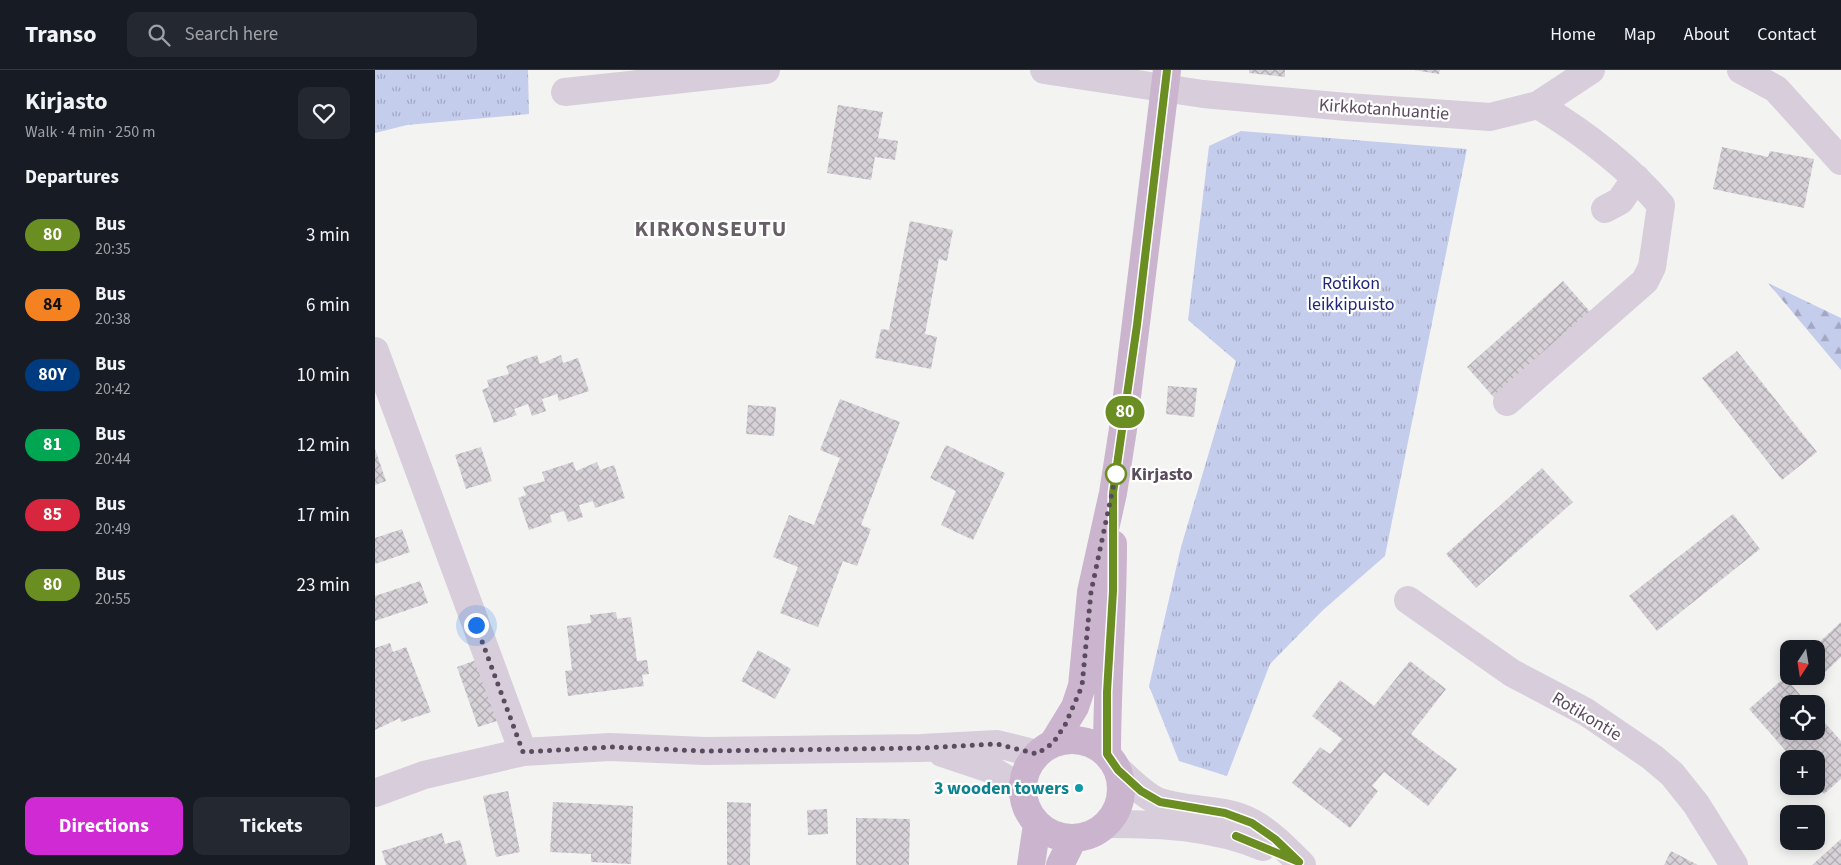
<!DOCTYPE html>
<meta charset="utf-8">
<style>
body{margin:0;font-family:"Source Sans 3",sans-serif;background:#242831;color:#f1f3f6;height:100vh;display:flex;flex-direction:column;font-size:19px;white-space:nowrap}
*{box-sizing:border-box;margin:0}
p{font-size:16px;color:#9ea1a6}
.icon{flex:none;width:28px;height:28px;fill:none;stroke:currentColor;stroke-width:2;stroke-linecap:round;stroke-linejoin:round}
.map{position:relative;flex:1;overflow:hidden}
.drawer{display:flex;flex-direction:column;background:#171b24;width:375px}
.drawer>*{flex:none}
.badge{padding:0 10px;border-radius:16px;font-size:18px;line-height:32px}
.needle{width:32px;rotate:192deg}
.controls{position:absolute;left:1405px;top:570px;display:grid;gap:10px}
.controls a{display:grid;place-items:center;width:45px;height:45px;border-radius:10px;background:#171b24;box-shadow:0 2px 12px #0003;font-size:25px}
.you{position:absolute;width:25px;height:25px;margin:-12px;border:4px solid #fff;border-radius:50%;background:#1a73e8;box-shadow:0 0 0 8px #1a73e833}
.map>.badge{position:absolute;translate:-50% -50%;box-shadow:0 0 0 2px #fff}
h2{padding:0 25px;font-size:19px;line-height:45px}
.round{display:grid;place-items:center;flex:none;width:52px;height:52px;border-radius:10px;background:#242831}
.head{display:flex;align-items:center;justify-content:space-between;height:85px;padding:0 25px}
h1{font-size:24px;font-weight:700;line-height:38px}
.cta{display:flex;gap:10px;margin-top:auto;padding:10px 25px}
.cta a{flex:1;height:58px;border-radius:10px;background:#d02ad5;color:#fff;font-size:20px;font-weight:700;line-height:58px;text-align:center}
.cta a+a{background:#242831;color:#f1f3f6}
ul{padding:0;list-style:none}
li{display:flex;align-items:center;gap:15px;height:70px;padding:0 25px}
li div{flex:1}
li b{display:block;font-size:19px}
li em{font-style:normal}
li .badge{min-width:55px;font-weight:700;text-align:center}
header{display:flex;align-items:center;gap:30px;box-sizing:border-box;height:70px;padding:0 25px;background:#171b24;border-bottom:1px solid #363941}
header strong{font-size:24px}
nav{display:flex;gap:28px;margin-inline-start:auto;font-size:18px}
.search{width:350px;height:45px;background:#242831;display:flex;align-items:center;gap:12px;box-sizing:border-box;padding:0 18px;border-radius:10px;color:#9ea1a6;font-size:19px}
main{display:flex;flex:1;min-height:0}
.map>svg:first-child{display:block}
.grass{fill:url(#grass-tufts)}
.forest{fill:url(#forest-firs)}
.building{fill:url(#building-cross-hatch)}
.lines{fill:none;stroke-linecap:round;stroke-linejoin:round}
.minor{stroke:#d8cdda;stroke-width:28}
.major{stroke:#cbb4cd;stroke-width:28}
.line-casing{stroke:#fff;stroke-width:11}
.line{stroke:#6b8e23;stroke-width:8}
.walk{stroke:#5b4b5e;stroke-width:5;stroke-dasharray:0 9}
.stop-dot{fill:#fff;stroke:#6b8e23;stroke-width:2.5}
.culture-dot{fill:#0f9aa8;stroke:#fff;stroke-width:2}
.labels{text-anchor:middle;stroke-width:4.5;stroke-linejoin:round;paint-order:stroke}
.street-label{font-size:18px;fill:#5b4b5e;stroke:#fff}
.park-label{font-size:18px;fill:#20297a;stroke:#fff}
.stop-label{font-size:18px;font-weight:bold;fill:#5b4b5e;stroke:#fff;text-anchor:start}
.culture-label{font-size:18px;font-weight:bold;fill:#0d838f;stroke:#fff;text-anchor:end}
.district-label{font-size:22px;font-weight:bold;letter-spacing:1px;fill:#665f66;stroke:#fff}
</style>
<header>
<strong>Transo</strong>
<div class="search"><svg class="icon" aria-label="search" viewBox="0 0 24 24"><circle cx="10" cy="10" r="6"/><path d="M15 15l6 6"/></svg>Search here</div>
<nav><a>Home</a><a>Map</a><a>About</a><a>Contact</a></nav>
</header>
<main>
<section class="drawer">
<div class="head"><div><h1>Kirjasto</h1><p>Walk · 4 min · 250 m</p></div><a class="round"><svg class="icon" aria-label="heart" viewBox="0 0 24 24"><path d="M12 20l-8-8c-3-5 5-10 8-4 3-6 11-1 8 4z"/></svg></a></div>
<h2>Departures</h2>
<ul>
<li><span class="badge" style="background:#6b8e23;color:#fff">80</span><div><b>Bus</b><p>20:35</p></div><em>3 min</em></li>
<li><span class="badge" style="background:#f58220;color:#111">84</span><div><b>Bus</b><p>20:38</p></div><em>6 min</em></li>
<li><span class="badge" style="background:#003b80;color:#fff">80Y</span><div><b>Bus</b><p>20:42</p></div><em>10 min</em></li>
<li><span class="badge" style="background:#00a651;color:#fff">81</span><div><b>Bus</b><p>20:44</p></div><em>12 min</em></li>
<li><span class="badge" style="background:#d7263d;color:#fff">85</span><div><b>Bus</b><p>20:49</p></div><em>17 min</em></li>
<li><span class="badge" style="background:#6b8e23;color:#fff">80</span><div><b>Bus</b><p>20:55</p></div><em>23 min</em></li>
</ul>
<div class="cta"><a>Directions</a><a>Tickets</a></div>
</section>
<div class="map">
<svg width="1466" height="795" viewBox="0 0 1466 795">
<defs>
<pattern id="grass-tufts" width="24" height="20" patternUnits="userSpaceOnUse" patternTransform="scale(1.25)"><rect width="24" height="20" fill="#c5cdec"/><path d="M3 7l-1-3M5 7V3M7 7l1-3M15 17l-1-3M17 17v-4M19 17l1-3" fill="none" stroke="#a3a8c2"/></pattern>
<pattern id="forest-firs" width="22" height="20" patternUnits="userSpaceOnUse" patternTransform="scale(1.25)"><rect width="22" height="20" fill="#c5cdec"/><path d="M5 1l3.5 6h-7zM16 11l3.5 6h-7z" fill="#a3a8c2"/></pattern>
<pattern id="building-cross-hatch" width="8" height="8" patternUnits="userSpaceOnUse" patternTransform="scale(1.25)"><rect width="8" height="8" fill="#d7d2d8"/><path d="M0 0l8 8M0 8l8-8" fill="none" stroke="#b1acb2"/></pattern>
</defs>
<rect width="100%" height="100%" fill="#f3f4f2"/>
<!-- grass -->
<path class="grass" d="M0 0H153L154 44 32 55 0 63Z
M866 61 1092 79 1010 486 947 541 895 594 852 706 804 691 774 616 806 477 861 291 813 250 834 76Z"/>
<!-- forest -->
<path class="forest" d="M1393 213 1466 248V300Z"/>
<!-- building -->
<path class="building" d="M874 0H910V7L874 3Z
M1039 0H1065L1064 4Z
M463 35 508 42 503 68 523 71 520 90 500 87 496 110 452 103Z
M1347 77 1393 87 1395 81 1439 89 1429 138 1338 119Z
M535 151 578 160 572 191 564 189 550 264 562 267 556 299 500 288 506 259 514 260Z
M1188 211 1218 245 1122 331 1092 297Z
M1362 281 1442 382 1407 410 1327 308Z
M162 285 165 294 186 285 188 293 203 288 214 321 184 331 182 324 167 329 171 341 157 346 153 334 139 339 142 345 119 353 107 320 114 317 112 310 134 304 131 296Z
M793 316 822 318 819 347 791 344Z
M465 329 525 352 486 455 496 459 482 496 468 491 443 557 405 543 423 497 398 487 414 445 439 455 465 388 445 380Z
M373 335 401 337 399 366 371 364Z
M571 375 630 403 598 470 566 455 581 421 555 408Z
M106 377 117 411 91 419 80 385Z
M0 379 11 411 0 415Z
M198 392 201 401 222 392 225 400 239 395 250 428 220 438 218 431 204 435 208 447 193 452 189 441 175 445 177 452 154 460 143 428 151 425 148 417 170 411 167 402Z
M1167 398 1198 432 1101 518 1071 484Z
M1358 444 1385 479 1282 561 1254 526Z
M27 459 35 482 0 494V468Z
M45 511 53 533 0 551V526Z
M241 542 242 549 256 547 262 591 272 590 274 604 267 605 269 616 193 626 190 601 197 600 192 556 216 553 215 545Z
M1466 552V587L1448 604 1441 597V579H1437Z
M15 573 18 582 31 577 56 642 26 652 25 648 0 660V578Z
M383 580 416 599 400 629 366 611Z
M104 589 125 650 103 657 82 597Z
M1035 591 1071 619 1036 664 1082 699 1053 736 1009 702 997 716 1003 721 975 758 917 713 945 677 955 684 967 669 937 646 965 610 999 636Z
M1410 607 1433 634H1414V661H1441V643L1466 671V709L1449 724 1441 715V689H1418L1374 639Z
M133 721 145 782 121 787 108 726Z
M178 732 258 736 256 794 216 792V784L175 782Z
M352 732 376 733 375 795H352Z
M452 739 453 764 433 765 432 740Z
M481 748 535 749 534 795H481Z
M67 763 70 774 85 770 92 795H11L7 781Z
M1466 769V795H1437Z
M1296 781 1323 795H1289Z"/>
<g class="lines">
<!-- minor -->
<path class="minor" d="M669 0 828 24 972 37 1115 47 1163 35 1216 0
M1366 0 1401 19 1466 91
M190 22 391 0
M1230 139 1245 131 1261 108
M0 281 148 682
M1132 332 1270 211 1277 197 1286 135C1251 94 1209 63 1163 35
M1033 530 1137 603 1211 642 1277 687 1297 704 1321 734 1359 795
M567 683 615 699 648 719
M743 700C756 711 769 726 785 732 815 742 849 737 878 753 897 764 912 780 927 795
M0 723 49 705 148 682 235 677 330 681 546 678 622 674 662 684
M733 754C787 754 837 756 888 777"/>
<!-- major -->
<path class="major" d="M648 719a49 49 0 1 1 98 0a49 49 0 1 1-98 0Z
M678 673 700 637 707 616 716 522 738 423 748 359 792 0
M732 684C732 614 738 544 738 474
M656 795 662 754
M685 795 698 769"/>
</g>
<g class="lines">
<defs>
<path id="line" d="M792 0 762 255 738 423V521L732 622V684L743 700 766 721 785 732 850 743 877 753 900 769 924 792 861 766"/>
</defs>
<!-- line casing -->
<use href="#line" class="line-casing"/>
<!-- line -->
<use href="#line" class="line"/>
<!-- walk -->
<path class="walk" d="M101 555 148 682 235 677 330 681 546 678 622 674 662 684 678 673 690 655 707 616 716 522 741 404"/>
</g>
<!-- markers -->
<circle class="stop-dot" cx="741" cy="404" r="10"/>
<circle class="culture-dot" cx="704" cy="718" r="5"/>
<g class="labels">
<!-- street labels -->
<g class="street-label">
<text transform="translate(1009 39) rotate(4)" y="6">Kirkkotanhuantie</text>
<text transform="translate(1212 646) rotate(31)" y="6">Rotikontie</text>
</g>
<!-- park labels -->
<g class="park-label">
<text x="976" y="219">Rotikon<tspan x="976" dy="21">leikkipuisto</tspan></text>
</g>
<!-- stop labels -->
<g class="stop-label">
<text x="756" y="410">Kirjasto</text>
</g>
<!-- culture labels -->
<g class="culture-label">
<text x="694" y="724">3 wooden towers</text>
</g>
<!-- district labels -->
<g class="district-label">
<text x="336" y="166">KIRKONSEUTU</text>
</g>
</g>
</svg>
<div class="controls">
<a><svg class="needle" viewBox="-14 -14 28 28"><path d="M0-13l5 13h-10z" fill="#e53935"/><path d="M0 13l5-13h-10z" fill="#9ea1a6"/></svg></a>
<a><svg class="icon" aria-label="locate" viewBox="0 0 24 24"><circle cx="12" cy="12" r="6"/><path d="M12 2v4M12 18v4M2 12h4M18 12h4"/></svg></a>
<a>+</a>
<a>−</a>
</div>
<div class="you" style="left:101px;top:555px"></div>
<b class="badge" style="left:750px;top:342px;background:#6b8e23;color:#fff">80</b>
</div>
</main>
